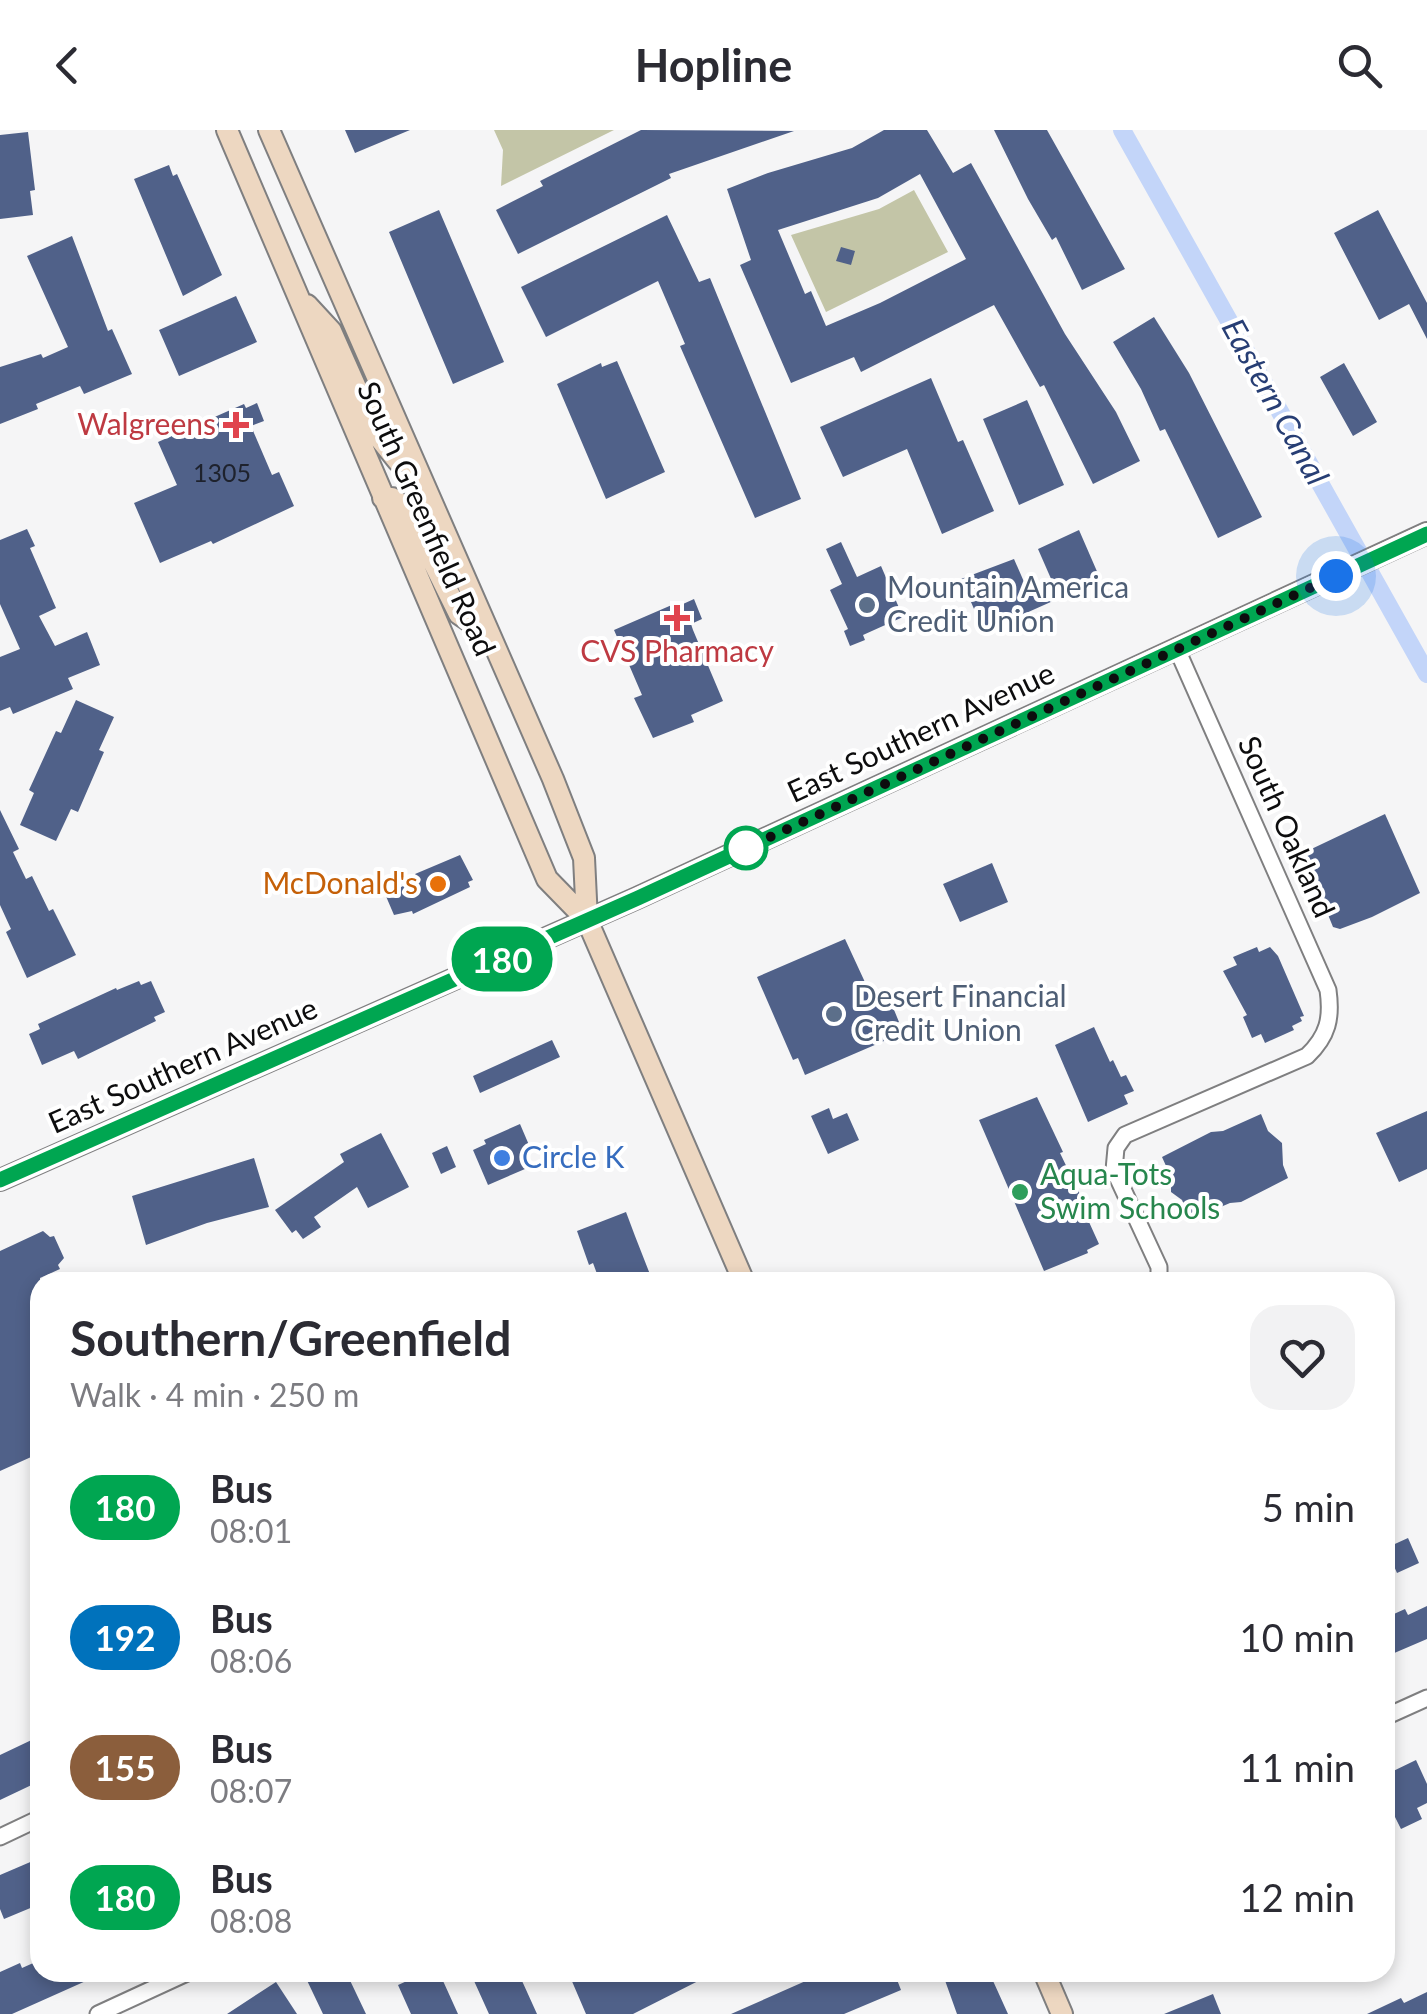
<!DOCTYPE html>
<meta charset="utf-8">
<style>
body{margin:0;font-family:Lato,sans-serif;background:#f2f2f3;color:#2b2b33;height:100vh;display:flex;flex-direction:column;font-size:38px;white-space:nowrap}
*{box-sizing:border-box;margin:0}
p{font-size:32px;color:#7c7c81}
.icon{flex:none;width:55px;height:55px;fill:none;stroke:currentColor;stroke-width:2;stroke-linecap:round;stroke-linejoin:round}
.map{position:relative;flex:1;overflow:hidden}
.side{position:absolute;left:30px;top:1142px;width:1365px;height:710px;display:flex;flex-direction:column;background:#fff;border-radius:30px;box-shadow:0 5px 15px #0003}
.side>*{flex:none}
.badge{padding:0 20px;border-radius:32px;font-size:35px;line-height:65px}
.you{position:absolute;width:50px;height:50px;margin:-25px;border:8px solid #fff;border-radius:50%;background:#1a73e8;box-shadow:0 0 0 15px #1a73e833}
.map>.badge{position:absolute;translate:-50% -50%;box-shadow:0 0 0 5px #fff}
.round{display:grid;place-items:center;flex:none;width:105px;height:105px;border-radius:30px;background:#f2f2f3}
.headline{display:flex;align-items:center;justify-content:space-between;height:170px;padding:0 40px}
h1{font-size:48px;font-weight:700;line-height:75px}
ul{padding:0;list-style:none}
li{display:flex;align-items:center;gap:30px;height:130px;padding:0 40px}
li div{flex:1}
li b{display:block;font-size:38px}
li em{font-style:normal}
li .badge{min-width:110px;font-weight:700;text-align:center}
header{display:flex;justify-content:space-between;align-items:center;height:130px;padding:0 40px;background:#fff;font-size:45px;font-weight:700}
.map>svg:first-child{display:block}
.green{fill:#c3c5a7}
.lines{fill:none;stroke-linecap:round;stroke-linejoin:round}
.canal{stroke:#c3d5f9;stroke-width:18}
.building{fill:#506189;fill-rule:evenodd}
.minor-casing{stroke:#7f7f80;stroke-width:19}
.secondary-casing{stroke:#7f7f80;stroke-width:24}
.minor{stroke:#fff;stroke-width:15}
.secondary{stroke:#edd7c1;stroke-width:20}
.line-casing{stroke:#fff;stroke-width:22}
.line{stroke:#00a651;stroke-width:15}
.walk{stroke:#0d0d0e;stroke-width:10;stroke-dasharray:0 18}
.health-dot{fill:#e0444e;stroke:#fff;stroke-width:4}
.service-dot{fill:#5c6f8a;stroke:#fff;stroke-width:4}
.stop-dot{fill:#fff;stroke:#00a651;stroke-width:5}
.food-dot{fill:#e8710a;stroke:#fff;stroke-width:4}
.shop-dot{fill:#3f7fe0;stroke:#fff;stroke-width:4}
.leisure-dot{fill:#2e9e5b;stroke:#fff;stroke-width:4}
.labels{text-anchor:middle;stroke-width:8;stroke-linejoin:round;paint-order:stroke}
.number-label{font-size:25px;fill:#1e222d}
.health-label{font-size:30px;fill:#be3a42;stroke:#fff;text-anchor:end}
.street-label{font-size:30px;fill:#0d0d0e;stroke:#fff}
.service-label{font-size:30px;fill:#4e5e75;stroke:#fff;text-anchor:start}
.food-label{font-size:30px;fill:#c56008;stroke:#fff;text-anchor:end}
.shop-label{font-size:30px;fill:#366cbe;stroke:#fff;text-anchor:start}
.leisure-label{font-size:30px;fill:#27864d;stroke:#fff;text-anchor:start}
.water-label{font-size:32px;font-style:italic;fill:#273e74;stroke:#fff}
</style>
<header><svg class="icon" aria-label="back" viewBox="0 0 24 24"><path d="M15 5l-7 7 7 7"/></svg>Hopline<svg class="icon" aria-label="search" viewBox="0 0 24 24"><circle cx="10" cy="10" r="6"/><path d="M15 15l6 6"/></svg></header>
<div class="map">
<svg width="1427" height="1884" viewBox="0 0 1427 1884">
<rect width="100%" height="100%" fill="#f5f5f6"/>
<!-- green -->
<path class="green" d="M494 0H614L501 56 503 20Z
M914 60 948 122 826 182 791 105 879 79Z"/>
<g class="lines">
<!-- canal -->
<path class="canal" d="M1122 0 1427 544"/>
</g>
<!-- building -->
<path class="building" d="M345 0H410L355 23Z
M641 0 794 1 669 44 671 48 518 124 496 80 543 56 540 51Z
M884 0H927L953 43 971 33 1065 204 1116 282 1140 331 1093 354 1044 255 1040 257 994 175 861 242 854 227 791 253 740 135 751 130 727 59 768 43 852 18ZM920 44 966 129 880 173 826 196 811 161 805 164 778 100 878 68Z
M994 0H1047L1125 139 1082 160 1056 107 1052 110 1028 69Z
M28 2 35 60 30 61 33 85 0 89V5Z
M169 35 173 46 177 44 222 145 183 166 134 49Z
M439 80 504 232 453 254 389 102Z
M1378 80 1427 173V209L1409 174 1379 190 1334 103Z
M667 85 699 152 710 148 801 369 755 388 680 216 685 214 658 151 546 207 521 157Z
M72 106 108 201 112 199 132 244 84 264 80 256 36 274 38 279 0 294V237L41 224 43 228 68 217 27 126Z
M841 117 855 121 851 135 836 131Z
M236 166 257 212 179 246 159 200Z
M1154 187 1189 243 1262 387 1218 408 1165 299 1160 301 1141 259 1113 212Z
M617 231 665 342 606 369 557 254 601 233 602 237Z
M1344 233 1377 292 1353 306 1320 247Z
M931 248 958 312 963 310 994 381 942 404 907 319 843 347 820 297Z
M1027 270 1064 355 1019 375 983 289Z
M257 273 264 291 251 296 272 345 279 342 294 376 213 414 211 411 160 433 134 373 177 355 158 312 244 274 246 278Z
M27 399 35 416 30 418 56 478 39 486 55 516 87 502 100 535 68 548 73 559 13 584 10 577 0 581V527L20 519 0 474V410Z
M1079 400 1099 446 1051 466 1053 471 984 502 961 449 1014 429 1028 461 1052 451 1038 419Z
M841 412 857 447 881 436 903 487 863 505 865 510 850 516 844 501 848 499 830 460 842 454 826 419Z
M694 469 702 489 691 494 693 500 723 571 691 585 694 592 653 608 634 568 642 565 614 500 681 471 683 474Z
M76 570 114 587 99 620 104 622 78 682 71 679 56 711 20 695 34 663 29 660 56 601 61 603Z
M0 680 19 719 13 722 26 749 32 746 49 781 53 779 76 825 27 848 6 802 11 799 0 775Z
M1385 684 1420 763 1372 787 1340 799 1333 797 1303 723Z
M460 725 473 750 468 752 470 757 413 784 412 781 394 785 385 764 417 750 415 744Z
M992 733 1008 772 960 792 943 754Z
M845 809 876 876 890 870 899 892 887 898 891 908 805 945 798 928 793 930 757 847Z
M1257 817 1259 822 1270 817 1278 826 1304 886 1300 887 1302 891 1292 896 1294 900 1265 913 1261 904 1252 908 1243 887 1247 885 1223 841 1237 835 1233 827Z
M139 851 141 855 151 851 165 882 154 887 156 891 78 929 74 921 42 935 29 904 40 899 38 894 116 858 117 860Z
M1094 897 1110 932 1113 930 1121 947 1126 945 1134 961 1124 965 1128 974 1088 992 1055 915Z
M552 910 560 927 480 963 473 946Z
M1037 967 1063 1022 1060 1023 1087 1079 1084 1081 1099 1114 1087 1120 1088 1123 1044 1141 979 990Z
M829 978 833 989 847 983 859 1010 828 1024 811 986Z
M1427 981V1039L1399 1052 1376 1003Z
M1261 984 1268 1001 1282 1013 1283 1035 1288 1048 1241 1072 1230 1073 1190 1090 1182 1070 1171 1062V1047L1162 1027 1211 1002 1223 1001Z
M520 994 529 1015 524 1017 532 1036 488 1055 473 1020 486 1014 484 1010Z
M381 1003 409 1057 368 1078 357 1057 314 1087 321 1097 303 1109 296 1100 292 1103 275 1080 344 1032 340 1024Z
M447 1016 456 1037 441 1044 432 1023Z
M254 1028 269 1077 207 1093 146 1115 132 1066Z
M626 1082 635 1106 653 1152H600L593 1133 589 1135 577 1101Z
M43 1101 50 1107 54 1106 64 1128 58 1135 60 1139 40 1148V1323L0 1341V1121Z
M1408 1408 1419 1433 1397 1443 1386 1418Z
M1427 1476V1509L1385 1527V1488L1405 1479 1408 1485Z
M40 1606V1651L0 1670V1625Z
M1416 1630 1427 1654V1673L1417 1678 1422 1689 1401 1699 1395 1687 1385 1692V1645Z
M35 1730 40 1742V1774L4 1789 0 1779V1745Z
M40 1830V1842H106L12 1884H0V1842L20 1833 22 1838Z
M303 1842H346L366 1884H323Z
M427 1842H439L458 1884H411L398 1855Z
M470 1842H518L537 1884H489Z
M568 1842H716L633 1884H586Z
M826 1842H894L901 1860 844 1884H731Z
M942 1842H989L1008 1884H957Z
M276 1852 297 1884H227Z
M1427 1862V1884H1367L1401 1868 1404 1873Z
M1213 1864 1221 1884H1164Z"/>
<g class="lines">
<defs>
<path id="minor" d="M1159 1152V1137L1114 1040 1116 1018 1125 1005 1307 926C1328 906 1332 888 1328 860L1176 517
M1385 1587 1427 1568
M0 1707 40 1688
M98 1884 189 1842"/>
<path id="secondary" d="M227 0 547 749 587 790
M269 0 553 649 584 728 587 790 744 1152
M307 175 331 201 377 305 398 331H412
M383 368H392L407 379 459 484 487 503
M0 1050 637 768 1427 403
M1044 1842 1062 1884"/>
</defs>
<!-- minor casing -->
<use href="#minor" class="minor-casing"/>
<!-- secondary casing -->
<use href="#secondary" class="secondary-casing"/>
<!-- minor -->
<use href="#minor" class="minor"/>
<!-- secondary -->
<use href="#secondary" class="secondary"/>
</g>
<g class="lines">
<defs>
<path id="line" d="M0 1050 638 768 1427 404"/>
</defs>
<!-- line casing -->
<use href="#line" class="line-casing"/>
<!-- line -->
<use href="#line" class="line"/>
<!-- walk -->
<path class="walk" d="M746 718 742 720 1336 446"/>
</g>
<!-- markers -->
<g class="health-dot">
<path d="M231 280h10v10h10v10h-10v10h-10v-10h-10v-10h10z"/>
<path d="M672 473h10v10h10v10h-10v10h-10v-10h-10v-10h10z"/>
</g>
<g class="service-dot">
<circle cx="867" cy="475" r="10"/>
<circle cx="834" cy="884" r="10"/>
</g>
<circle class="stop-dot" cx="746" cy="718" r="20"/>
<circle class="food-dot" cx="438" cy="754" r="10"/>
<circle class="shop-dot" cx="502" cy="1028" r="10"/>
<circle class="leisure-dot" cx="1020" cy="1062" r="10"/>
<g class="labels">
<!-- number labels -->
<g class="number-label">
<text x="222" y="352">1305</text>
</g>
<!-- health labels -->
<g class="health-label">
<text x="216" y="305">Walgreens</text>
<text x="677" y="532" text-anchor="middle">CVS Pharmacy</text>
</g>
<!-- street labels -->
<g class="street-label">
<text transform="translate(426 389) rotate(66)" y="10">South Greenfield Road</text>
<text transform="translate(921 603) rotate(-25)" y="10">East Southern Avenue</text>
<text transform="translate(1286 697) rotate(66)" y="10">South Oakland</text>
<text transform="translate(183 936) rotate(-24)" y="10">East Southern Avenue</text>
</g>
<!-- service labels -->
<g class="service-label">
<text x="887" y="468">Mountain America<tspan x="887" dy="34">Credit Union</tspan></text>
<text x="854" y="877">Desert Financial<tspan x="854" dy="34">Credit Union</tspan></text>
</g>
<!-- food labels -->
<g class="food-label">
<text x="418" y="764">McDonald's</text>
</g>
<!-- shop labels -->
<g class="shop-label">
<text x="522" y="1038">Circle K</text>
</g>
<!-- leisure labels -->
<g class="leisure-label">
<text x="1040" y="1055">Aqua-Tots<tspan x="1040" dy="34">Swim Schools</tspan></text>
</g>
<!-- water labels -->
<g class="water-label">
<text transform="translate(1275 272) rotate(61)" y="11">Eastern Canal</text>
</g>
</g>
</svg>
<div class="you" style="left:1336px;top:446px"></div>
<b class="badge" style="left:502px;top:829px;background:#00a651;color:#fff">180</b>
<section class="side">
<div class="headline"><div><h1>Southern/Greenfield</h1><p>Walk · 4 min · 250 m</p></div><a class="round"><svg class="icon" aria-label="heart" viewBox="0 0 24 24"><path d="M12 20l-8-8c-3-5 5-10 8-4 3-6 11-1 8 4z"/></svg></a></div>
<ul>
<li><span class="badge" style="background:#00a651;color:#fff">180</span><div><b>Bus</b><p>08:01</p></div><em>5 min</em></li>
<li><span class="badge" style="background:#0072bc;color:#fff">192</span><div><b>Bus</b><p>08:06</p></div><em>10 min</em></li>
<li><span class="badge" style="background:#8b5e3c;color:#fff">155</span><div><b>Bus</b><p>08:07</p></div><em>11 min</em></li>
<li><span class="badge" style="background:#00a651;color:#fff">180</span><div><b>Bus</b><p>08:08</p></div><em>12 min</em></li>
</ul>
</section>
</div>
